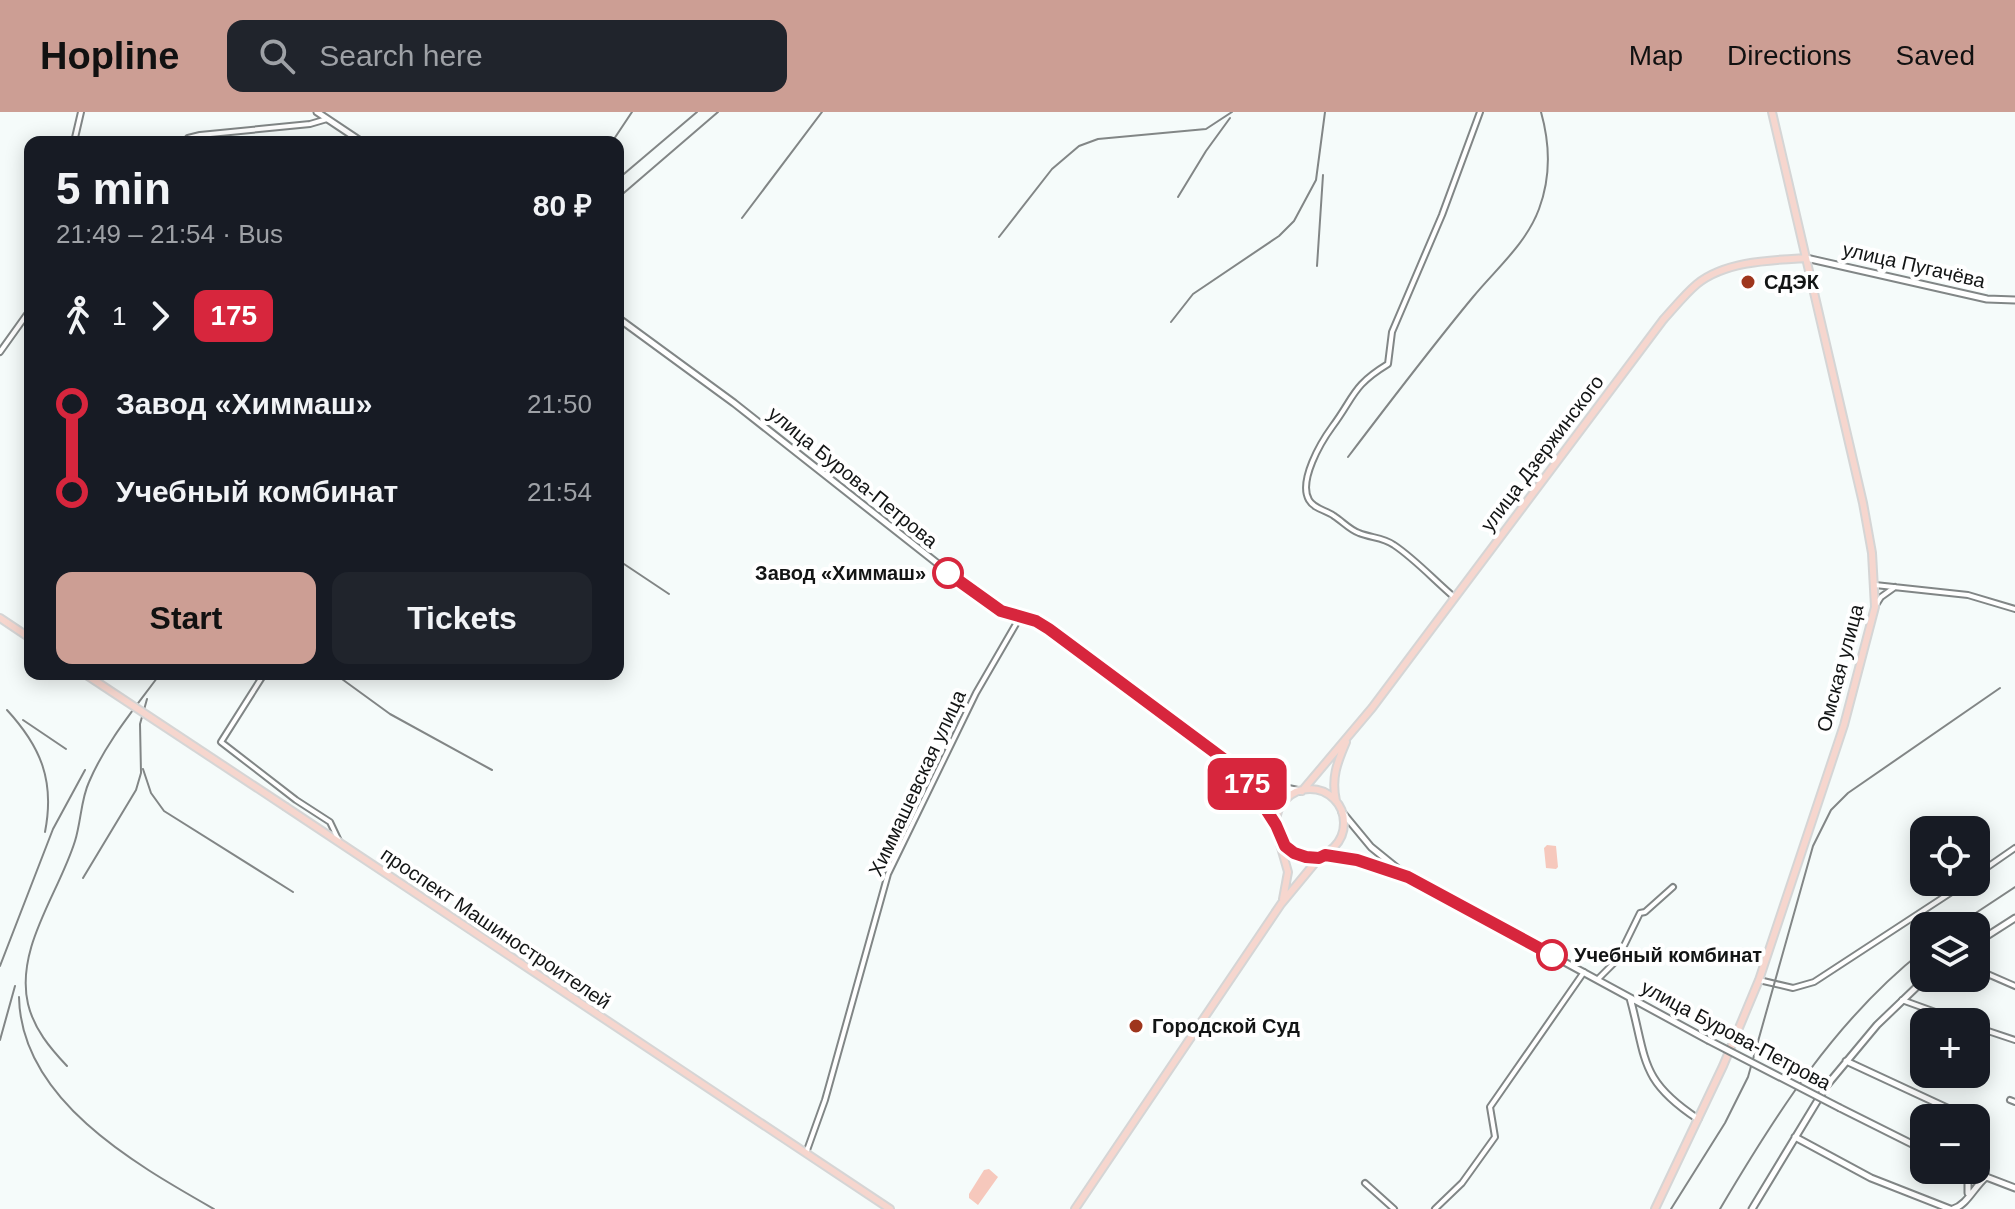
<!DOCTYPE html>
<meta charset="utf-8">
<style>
body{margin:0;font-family:Helvetica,sans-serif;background:#20242c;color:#f1f3f6;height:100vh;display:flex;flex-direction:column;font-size:30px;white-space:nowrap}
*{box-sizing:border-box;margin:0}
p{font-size:26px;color:#9ea1a6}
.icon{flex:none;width:44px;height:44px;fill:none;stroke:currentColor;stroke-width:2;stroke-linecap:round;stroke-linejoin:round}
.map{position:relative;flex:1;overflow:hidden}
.details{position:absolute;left:24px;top:24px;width:600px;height:544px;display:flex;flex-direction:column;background:#171b24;border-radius:16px;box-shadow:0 4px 20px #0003}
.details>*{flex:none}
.badge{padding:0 16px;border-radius:12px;font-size:28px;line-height:52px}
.tools{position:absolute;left:1910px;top:704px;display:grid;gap:16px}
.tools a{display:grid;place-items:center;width:80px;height:80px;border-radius:16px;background:#171b24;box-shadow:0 4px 20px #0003;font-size:40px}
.map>.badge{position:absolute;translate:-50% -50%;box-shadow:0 0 0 4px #fff}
.legs{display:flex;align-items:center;gap:12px;height:88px;padding:0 32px;font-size:26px}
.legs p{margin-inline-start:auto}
.headline{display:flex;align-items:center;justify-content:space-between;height:136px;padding:0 32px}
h1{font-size:44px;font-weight:600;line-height:60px}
.cta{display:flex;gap:16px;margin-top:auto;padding:16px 32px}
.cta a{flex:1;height:92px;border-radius:16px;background:#cc9e94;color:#111;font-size:32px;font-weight:600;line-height:92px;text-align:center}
.cta a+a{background:#20242c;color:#f1f3f6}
ul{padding:0 32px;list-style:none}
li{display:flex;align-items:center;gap:28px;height:88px;font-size:30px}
li i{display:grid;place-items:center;width:12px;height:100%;margin:0 10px;background:currentColor}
li i::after{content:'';width:20px;height:20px;margin:-10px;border:6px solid;border-radius:50%;background:#171b24}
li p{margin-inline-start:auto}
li:first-child i{background:linear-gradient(#0000 50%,currentColor 0)}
li:last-child i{background:linear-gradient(currentColor 50%,#0000 0)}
header{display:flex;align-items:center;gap:48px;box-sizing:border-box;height:112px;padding:0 40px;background:#cc9e94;color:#111}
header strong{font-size:38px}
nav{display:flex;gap:44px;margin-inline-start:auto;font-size:28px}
.search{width:560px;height:72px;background:#20242c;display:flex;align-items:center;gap:20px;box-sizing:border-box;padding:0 28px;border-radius:16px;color:#9ea1a6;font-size:30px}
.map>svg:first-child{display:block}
.green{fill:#f6c8bc}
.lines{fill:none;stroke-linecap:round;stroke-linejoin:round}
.minor-casing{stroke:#818686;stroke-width:8}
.tertiary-casing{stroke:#818686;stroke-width:8}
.secondary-casing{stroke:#818686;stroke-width:9}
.primary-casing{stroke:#d5d5d5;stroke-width:10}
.minor{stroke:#fff;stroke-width:4}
.tertiary{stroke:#fff;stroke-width:4}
.secondary{stroke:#fff;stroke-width:5}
.primary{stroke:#f6d6ce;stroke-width:6}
.rail{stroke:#828686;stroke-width:2}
.secondary-bridge-casing{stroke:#818686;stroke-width:9;stroke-linecap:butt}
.primary-bridge-casing{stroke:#d5d5d5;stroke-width:10;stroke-linecap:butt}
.secondary-bridge{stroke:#fff;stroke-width:5}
.primary-bridge{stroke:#f6d6ce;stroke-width:6}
.line-1-casing{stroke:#fff;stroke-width:18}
.line-1{stroke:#d7263d;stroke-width:12}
.poi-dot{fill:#9e361d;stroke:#fff;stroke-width:3}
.stop-1-dot{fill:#fff;stroke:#d7263d;stroke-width:4}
.labels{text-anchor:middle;stroke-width:8;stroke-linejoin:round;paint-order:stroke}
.street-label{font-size:20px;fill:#131515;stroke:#fff}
.poi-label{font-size:20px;font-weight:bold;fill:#131515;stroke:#fff;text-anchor:start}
.stop-label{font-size:20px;font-weight:bold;fill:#131515;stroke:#fff;text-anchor:end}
</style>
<header>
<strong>Hopline</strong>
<div class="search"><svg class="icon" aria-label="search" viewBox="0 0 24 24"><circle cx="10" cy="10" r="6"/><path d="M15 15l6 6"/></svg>Search here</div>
<nav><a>Map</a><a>Directions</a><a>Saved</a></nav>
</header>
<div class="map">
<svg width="2015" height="1097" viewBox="0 0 2015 1097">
<rect width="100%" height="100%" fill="#f5fbfa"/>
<!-- green -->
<path class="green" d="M1547 733 1556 734 1558 755 1556 757 1546 756 1544 736Z
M989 1057 998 1065 978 1093 969 1086V1082L984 1058Z"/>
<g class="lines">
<defs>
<path id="minor" d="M74 30 81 0
M185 30 188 26 200 23 310 12 327 7
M0 240 30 198
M1454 485C1434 468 1415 447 1394 433 1383 425 1371 426 1359 421 1350 418 1342 409 1334 404 1326 398 1314 397 1309 388 1298 369 1321 330 1332 315 1355 284 1352 274 1388 252L1392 220 1442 103 1480 0
M264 562 221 630 296 688 330 710 339 729
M1976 763 2015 736
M1976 857 2015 874
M1598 867 1617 848 1640 801 1645 800 1673 775
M1759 868 1793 876 1814 870 1967 770
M1902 888 1963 910
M1976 915 2015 928
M2010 988 2015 990
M1365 1071 1394 1097
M1435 1097 1462 1071 1495 1025 1490 995 1584 860"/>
<path id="tertiary" d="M1875 473 1968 483 2015 497
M1876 493 1881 485 1895 475
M806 1041 825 988 888 762 976 581 1020 505"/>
<path id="secondary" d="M317 0 362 30
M1806 146 1987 187 2015 188
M618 206 734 291 985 489C1006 501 1029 505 1049 517L1229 651 1268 672 1300 679
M1233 655 1258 685 1276 713
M1342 700 1371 735 1408 765 1708 928
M1325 743 1357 748 1401 762
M1976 831 2015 806
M1630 886C1647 948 1639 968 1698 1007
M1846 949 1958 1001 1964 1006
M1840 996 1924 1038
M1795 1025 1871 1066 1950 1097
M1976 1035 1986 1064
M1963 1058 1968 1069V1081
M1968 1058 2015 1076
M1752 1097 1827 973 1877 913 1926 866
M1953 1097C1967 1093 1974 1075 1986 1065"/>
<path id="primary" d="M0 506 30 526
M1276 711a34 34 0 1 1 68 0a34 34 0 1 1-68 0Z
M1302 679 1372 596 1663 208C1674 196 1685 182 1697 172 1725 149 1772 148 1806 146
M1336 689C1331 666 1337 651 1346 630
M286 695 890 1097
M1280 732 1288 760 1283 787
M1075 1097 1281 792 1319 746
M1655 1097 1723 954 1759 868 1844 613 1875 495 1872 441 1863 391 1772 0"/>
</defs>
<!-- minor casing -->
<use href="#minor" class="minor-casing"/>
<!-- tertiary casing -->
<use href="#tertiary" class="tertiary-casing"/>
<!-- secondary casing -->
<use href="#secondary" class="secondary-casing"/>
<!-- primary casing -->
<use href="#primary" class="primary-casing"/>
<!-- minor -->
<use href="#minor" class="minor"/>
<!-- tertiary -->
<use href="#tertiary" class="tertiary"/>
<!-- secondary -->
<use href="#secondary" class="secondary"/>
<!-- primary -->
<use href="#primary" class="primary"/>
<!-- rail -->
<path class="rail" d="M612 30 632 0
M618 67 697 0
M1178 85 1206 39 1230 6
M618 86 718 0
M742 106 822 0
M999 125 1052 57 1079 34 1098 27 1206 17 1232 0
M1317 154 1323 63
M1171 210 1193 182 1279 124 1294 109 1316 68 1325 0
M1348 345C1389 291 1430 237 1473 185 1496 157 1526 132 1539 97 1551 65 1550 32 1541 0
M618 448 669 482
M335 562 390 602 492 658
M7 598C41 635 55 669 45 720
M23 608 66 637
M143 657 151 681 164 699 293 780
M83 766 136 678 141 661 140 612 147 587
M1956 814 2015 775
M0 854 53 717 85 658
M19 885C21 988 135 1052 214 1097
M0 928 15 874
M67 954C50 936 34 917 28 892 15 836 59 781 75 729 81 710 81 687 89 670 106 630 135 596 160 562
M1671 1097 1725 1011 1748 965 1813 734 1831 698 1848 681 2000 576
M1720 1097C1776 1002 1836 907 1924 838"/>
<defs>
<path id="secondary-bridge" d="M1708 928 1840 996"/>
<path id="primary-bridge" d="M85 562 286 695"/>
</defs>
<!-- secondary-bridge casing -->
<use href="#secondary-bridge" class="secondary-bridge-casing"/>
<!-- primary-bridge casing -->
<use href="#primary-bridge" class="primary-bridge-casing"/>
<!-- secondary-bridge -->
<use href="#secondary-bridge" class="secondary-bridge"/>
<!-- primary-bridge -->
<use href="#primary-bridge" class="primary-bridge"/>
</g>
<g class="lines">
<defs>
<path id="line-1" d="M948 461 1001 499 1036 509 1049 517 1229 651 1258 685 1276 713 1285 734 1294 741 1306 745 1319 746 1325 743 1357 748 1408 765 1552 843"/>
</defs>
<!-- line-1 casing -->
<use href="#line-1" class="line-1-casing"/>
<!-- line-1 -->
<use href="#line-1" class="line-1"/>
</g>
<!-- markers -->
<g class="poi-dot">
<circle cx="1748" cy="170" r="8"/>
<circle cx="1136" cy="914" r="8"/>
</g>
<g class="stop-1-dot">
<circle cx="948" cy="461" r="14"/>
<circle cx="1552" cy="843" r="14"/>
</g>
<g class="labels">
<!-- street labels -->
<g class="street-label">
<text transform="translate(1914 153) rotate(13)" y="7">улица Пугачёва</text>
<text transform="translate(1542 341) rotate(-53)" y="7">улица Дзержинского</text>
<text transform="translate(853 365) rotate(39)" y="7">улица Бурова-Петрова</text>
<text transform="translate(1840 556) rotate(-75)" y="7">Омская улица</text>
<text transform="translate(917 671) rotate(-65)" y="7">Химмашевская улица</text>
<text transform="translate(496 816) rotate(34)" y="7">проспект Машиностроителей</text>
<text transform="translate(1736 923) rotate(28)" y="7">улица Бурова-Петрова</text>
</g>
<!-- poi labels -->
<g class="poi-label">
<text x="1764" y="177">СДЭК</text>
<text x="1152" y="921">Городской Суд</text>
</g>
<!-- stop labels -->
<g class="stop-label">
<text x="926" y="468">Завод «Химмаш»</text>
<text x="1574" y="850" text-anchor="start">Учебный комбинат</text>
</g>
</g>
</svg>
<div class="tools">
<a><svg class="icon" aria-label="locate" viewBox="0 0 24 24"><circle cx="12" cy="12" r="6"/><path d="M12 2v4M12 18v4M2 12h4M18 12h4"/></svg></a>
<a><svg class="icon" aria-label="layers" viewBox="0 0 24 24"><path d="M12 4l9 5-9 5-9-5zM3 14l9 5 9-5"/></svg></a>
<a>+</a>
<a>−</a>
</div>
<b class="badge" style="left:1247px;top:672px;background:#d7263d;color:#fff">175</b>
<section class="details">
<div class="headline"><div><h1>5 min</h1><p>21:49 – 21:54 · Bus</p></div><b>80 ₽</b></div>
<div class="legs"><svg class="icon" aria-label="walk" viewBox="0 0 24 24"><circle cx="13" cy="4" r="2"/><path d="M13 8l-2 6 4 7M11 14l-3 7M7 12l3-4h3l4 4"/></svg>1<svg class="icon" aria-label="forward" viewBox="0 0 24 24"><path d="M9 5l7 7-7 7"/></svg><b class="badge" style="background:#d7263d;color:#fff">175</b></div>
<ul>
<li><i style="color:#d7263d"></i><b>Завод «Химмаш»</b><p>21:50</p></li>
<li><i style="color:#d7263d"></i><b>Учебный комбинат</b><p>21:54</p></li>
</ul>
<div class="cta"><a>Start</a><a>Tickets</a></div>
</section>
</div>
